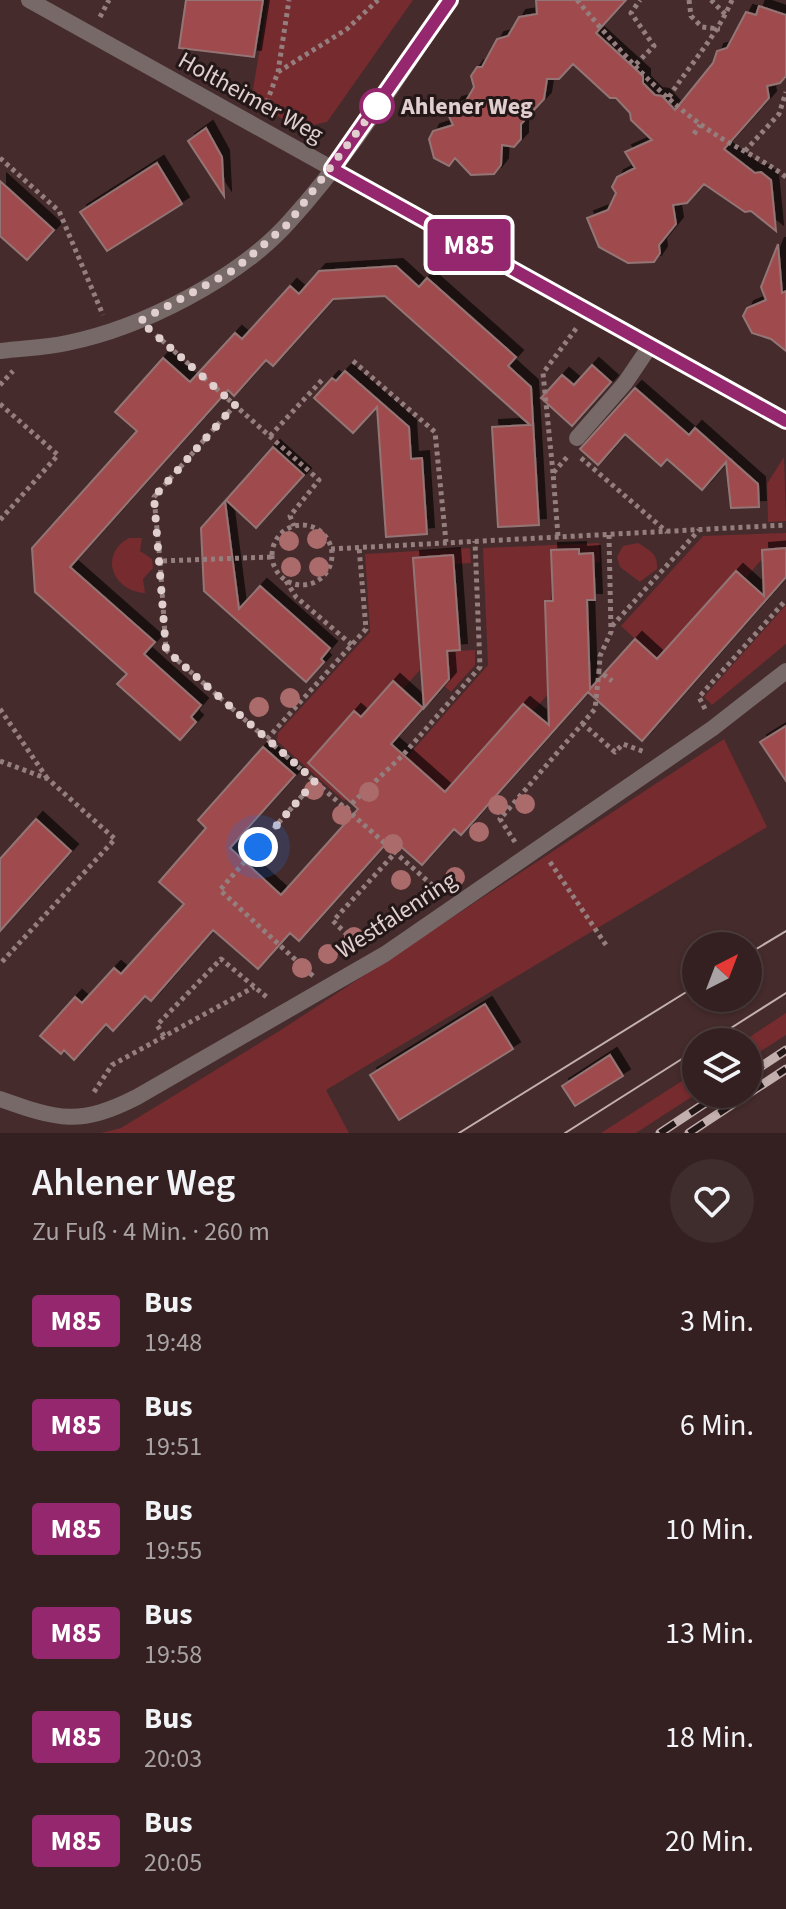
<!DOCTYPE html>
<html lang="de">
<meta charset="utf-8">
<style>
body{margin:0;font-family:"Source Sans 3",sans-serif;background:#3f2d2d;color:#f1f3f6;height:100vh;display:flex;flex-direction:column;font-size:30px;white-space:nowrap}
*{box-sizing:border-box;margin:0}
p{font-size:26px;color:#a9a3a5}
.icon{flex:none;width:44px;height:44px;fill:none;stroke:currentColor;stroke-width:2;stroke-linecap:round;stroke-linejoin:round}
.map{position:relative;height:1133px;overflow:hidden}
.details{display:flex;flex-direction:column;background:#342020;flex:1}
.details>*{flex:none}
.badge{padding:0 16px;border-radius:6px;font-size:28px;line-height:52px}
.needle{width:52px;rotate:42deg}
.tools{position:absolute;left:682px;top:932px;display:grid;gap:16px}
.tools a{display:grid;place-items:center;width:80px;height:80px;border-radius:50%;background:#342020;box-shadow:0 2px 6px #0004,0 0 0 2px #4e3e3e;font-size:40px}
.you{position:absolute;width:40px;height:40px;margin:-20px;border:6px solid #fff;border-radius:50%;background:#1a73e8;box-shadow:0 0 0 12px #1a73e833}
.map>.badge{position:absolute;translate:-50% -50%;box-shadow:0 0 0 4px #fff}
.round{display:grid;place-items:center;flex:none;width:84px;height:84px;border-radius:42px;background:#3f2d2d}
.summary{display:flex;align-items:center;justify-content:space-between;height:136px;padding:0 32px}
h1{font-size:38px;font-weight:600;line-height:60px}
ul{padding:0;list-style:none}
li{display:flex;align-items:center;gap:24px;height:104px;padding:0 32px}
li div{flex:1}
li b{display:block;font-size:30px}
li em{font-style:normal}
li .badge{min-width:88px;font-weight:700;text-align:center}
.map>svg:first-child{display:block}
.green{fill:#762b2f}
.building{fill:#9f4b4d;stroke:#947574;stroke-width:2;filter:url(#shadow)}
.lines{fill:none;stroke-linecap:round;stroke-linejoin:round}
.path{stroke:#947e7e;stroke-width:5;stroke-dasharray:4 4;stroke-linecap:butt}
.service{stroke:#776968;stroke-width:16}
.minor{stroke:#776968;stroke-width:16}
.tram{stroke:#c2afae;stroke-width:2}
.rail-casing{stroke:#c2afae;stroke-width:9}
.rail{stroke:#231717;stroke-width:6;stroke-dasharray:18;stroke-linecap:butt}
.tree{fill:#ab6b6b}
.line-casing{stroke:#fff;stroke-width:18}
.line{stroke:#95276e;stroke-width:12}
.walk{stroke:#e0cfce;stroke-width:8;stroke-dasharray:0 14.4}
.stop-dot{fill:#fff;stroke:#95276e;stroke-width:4}
.labels{text-anchor:middle;stroke-width:6;stroke-linejoin:round;paint-order:stroke}
.street-label{font-size:24px;fill:#e0cfce;stroke:#231717}
.stop-label{font-size:24px;font-weight:bold;fill:#e0cfce;stroke:#231717;text-anchor:start}
</style>
<div class="map">
<svg width="786" height="1133" viewBox="0 0 786 1133">
<defs>
<filter id="shadow"><feDropShadow dx="7" dy="-7" stdDeviation="0" flood-color="#0009"/></filter>
</defs>
<rect width="100%" height="100%" fill="#452b2b"/>
<!-- green -->
<path class="green" d="M268 0H413L327 122 298 128 251 101Z
M784 457 786 521 768 522 767 484Z
M786 533V548L762 550V559L745 579 736 571 657 659 621 626 703 536Z
M129 538H142L140 551 152 559 153 568 143 579 145 593C113 591 98 555 129 538Z
M599 543 600 562 593 563V553L579 554V549L551 550 550 692 533 711 523 704 445 792 406 758 488 665 483 548Z
M638 543C650 551 658 553 657 569L640 582 620 567 617 557 623 546Z
M470 548 471 563 454 564 453 555 413 558 419 653 475 650V665L451 692 444 686 449 679 447 659 419 660 420 670 402 690 361 717 354 711 308 763 338 790 354 793 344 801 277 741 278 733 370 632 365 554Z
M786 605V644L712 705 704 697Z
M724 739 767 827 326 1090 349 1133H101L121 1128 284 1028Z
M786 1013V1035L748 1059V1042H742Z
M696 1072V1094L636 1133H601Z"/>
<!-- building -->
<path class="building" d="M186 0H263L254 57 179 48Z
M536 0H626L596 33 643 76V83L655 95 662 96 675 110 713 63 717 51 727 48 746 12 756 15 759 6 786 15V76L780 83 767 86 769 98 724 149 755 173 761 172 771 180 776 231 751 211 745 212 704 184 687 203 673 205 676 224 659 245 660 253 654 262 628 263 599 247 587 218 608 210 616 193 612 187 617 177 635 168 625 152 652 140 631 120 630 113 616 98H610L573 64 559 79H547L544 99 521 124V139L514 147 502 145 501 165 494 174 471 175 455 158 449 166 434 158 429 139 433 131 453 125 448 114 455 104 466 101 474 87 471 76 477 67H482L497 39 508 36 519 17 537 14Z
M206 128 222 157 224 196 188 141Z
M157 163 182 204 107 251 80 212Z
M0 181 54 230 27 260 0 236Z
M778 244 782 293 786 291V351L771 339 752 333 743 316 747 308 766 300 761 287Z
M396 266 419 287 427 278 516 357 508 366 531 387 539 525 498 527 492 427 530 425 385 296 333 299 273 366 266 360 234 396 228 390 70 567 155 642 144 654 201 705 191 717 196 722 180 740 117 684 127 674 35 592 32 548 137 431 115 412 163 358 190 382 235 333 242 339 290 286 299 294 319 271Z
M592 365 611 382 572 426 541 398 562 375 574 385Z
M345 371 409 427 411 459 422 458 427 534 386 537 377 407 353 433 314 398 332 378 336 381Z
M635 388 689 435 695 428 758 484 759 507 731 508 726 462 702 490 667 459 661 466 625 434 598 465 580 449Z
M273 447 304 475 256 528 226 500Z
M225 501 239 609 260 586 330 648 321 659 324 662 306 682 204 591 201 528Z
M786 548V577L642 741 588 692 461 835 454 829 422 865 391 838 299 941 290 933 258 969 213 930 151 1001 145 996 113 1031 106 1024 74 1060 64 1050 61 1054 40 1036 75 997 82 1003 114 968 121 974 184 904 159 882 206 828 198 820 263 747 295 775 230 848 281 895 358 809 308 763 354 711 361 717 393 681 423 708 391 744 445 792 523 704 549 725 545 601H553L551 550 579 549V554L593 553 595 600H587L590 689 635 639 657 659 736 571 764 596 762 550Z
M453 555 460 650 447 651 449 679 424 708 413 558Z
M786 726V781L760 742Z
M36 819 71 851 0 931V859Z
M485 1004 513 1049 399 1120 370 1075Z
M610 1055 623 1076 575 1106 562 1086Z"/>
<g class="lines">
<!-- path -->
<path class="path" d="M577 0C614 44 656 93 703 126 730 146 760 157 786 177
M689 0 691 16 702 27 720 29
M711 0 726 15
M100 17 109 0
M636 64 654 46 631 13 640 0
M278 72 347 29 378 0
M669 97C691 63 716 37 732 0
M264 110 278 72 289 0
M694 134 700 125
M745 151 779 114 786 92
M0 158 59 211 103 315
M156 335 319 480 290 516 294 526
M353 361 435 432 446 542
M0 385 13 371
M0 404 58 455 0 520
M270 436 322 380
M581 458 667 532
M553 473 543 373 578 326
M272 555a30 30 0 1 1 60 0a30 30 0 1 1-60 0Z
M609 535 611 632 600 656 599 671 612 681
M558 536 553 473 569 455
M331 549 786 525
M271 557 160 561 166 650 440 892
M160 561 154 497 235 405
M286 581 296 597 352 645
M612 626 699 530
M0 709 47 778
M705 709 699 697 786 600
M582 723 615 752 623 744 645 752
M267 739 366 629 359 547
M0 761 48 779 115 839 0 964
M346 809 403 755 480 667 475 541
M515 842 500 819 595 709 599 671
M550 862 608 948
M359 946 333 921 395 853
M313 976 220 890 315 781
M164 1036 157 1025 221 959 269 999
M94 1092 112 1065 254 987"/>
<!-- service -->
<path class="service" d="M577 438 625 383 650 346"/>
<!-- minor -->
<path class="minor" d="M29 0 786 421
M0 351C22 348 45 348 67 343 141 328 238 279 289 222 350 155 399 75 450 0
M0 1099C59 1120 80 1126 137 1097L385 954 713 728 786 671"/>
<!-- tram -->
<path class="tram" d="M748 954 786 931
M709 1042 786 993
M459 1133 696 986
M565 1133 696 1050"/>
<defs>
<path id="rail" d="M748 1075 786 1050
M748 1094 786 1069
M660 1133 719 1094
M689 1133 748 1094"/>
</defs>
<!-- rail casing -->
<use href="#rail" class="rail-casing"/>
<!-- rail -->
<use href="#rail" class="rail"/>
</g>
<!-- trees -->
<g class="tree">
<circle cx="317" cy="539" r="10"/>
<circle cx="289" cy="541" r="10"/>
<circle cx="291" cy="567" r="10"/>
<circle cx="319" cy="567" r="10"/>
<circle cx="290" cy="698" r="10"/>
<circle cx="259" cy="707" r="10"/>
<circle cx="314" cy="790" r="10"/>
<circle cx="369" cy="792" r="10"/>
<circle cx="525" cy="804" r="10"/>
<circle cx="498" cy="805" r="10"/>
<circle cx="342" cy="815" r="10"/>
<circle cx="479" cy="832" r="10"/>
<circle cx="393" cy="844" r="10"/>
<circle cx="455" cy="877" r="10"/>
<circle cx="401" cy="880" r="10"/>
<circle cx="354" cy="937" r="10"/>
<circle cx="328" cy="954" r="10"/>
<circle cx="302" cy="968" r="10"/>
</g>
<g class="lines">
<defs>
<path id="line" d="M450 0 332 169 786 421"/>
</defs>
<!-- line casing -->
<use href="#line" class="line-casing"/>
<!-- line -->
<use href="#line" class="line"/>
<!-- walk -->
<path class="walk" d="M258 847 315 781 166 650 154 497 235 405 140 321 234 270 288 224 379 103 377 106"/>
</g>
<!-- markers -->
<circle class="stop-dot" cx="377" cy="106" r="16"/>
<g class="labels">
<!-- street labels -->
<g class="street-label">
<text transform="translate(251 97) rotate(29)" y="8">Holtheimer Weg</text>
<text transform="translate(396 915) rotate(-33)" y="8">Westfalenring</text>
</g>
<!-- stop labels -->
<g class="stop-label">
<text x="401" y="114">Ahlener Weg</text>
</g>
</g>
</svg>
<div class="tools">
<a><svg class="needle" viewBox="-14 -14 28 28"><path d="M0-13l5 13h-10z" fill="#e53935"/><path d="M0 13l5-13h-10z" fill="#a9a3a5"/></svg></a>
<a><svg class="icon" aria-label="layers" viewBox="0 0 24 24"><path d="M12 4l9 5-9 5-9-5zM3 14l9 5 9-5"/></svg></a>
</div>
<div class="you" style="left:258px;top:847px"></div>
<b class="badge" style="left:469px;top:245px;background:#95276e;color:#fff">M85</b>
</div>
<section class="details">
<div class="summary"><div><h1>Ahlener Weg</h1><p>Zu Fuß · 4 Min. · 260 m</p></div><a class="round"><svg class="icon" aria-label="heart" viewBox="0 0 24 24"><path d="M12 20l-8-8c-3-5 5-10 8-4 3-6 11-1 8 4z"/></svg></a></div>
<ul>
<li><span class="badge" style="background:#95276e;color:#fff">M85</span><div><b>Bus</b><p>19:48</p></div><em>3 Min.</em></li>
<li><span class="badge" style="background:#95276e;color:#fff">M85</span><div><b>Bus</b><p>19:51</p></div><em>6 Min.</em></li>
<li><span class="badge" style="background:#95276e;color:#fff">M85</span><div><b>Bus</b><p>19:55</p></div><em>10 Min.</em></li>
<li><span class="badge" style="background:#95276e;color:#fff">M85</span><div><b>Bus</b><p>19:58</p></div><em>13 Min.</em></li>
<li><span class="badge" style="background:#95276e;color:#fff">M85</span><div><b>Bus</b><p>20:03</p></div><em>18 Min.</em></li>
<li><span class="badge" style="background:#95276e;color:#fff">M85</span><div><b>Bus</b><p>20:05</p></div><em>20 Min.</em></li>
</ul>
</section>
